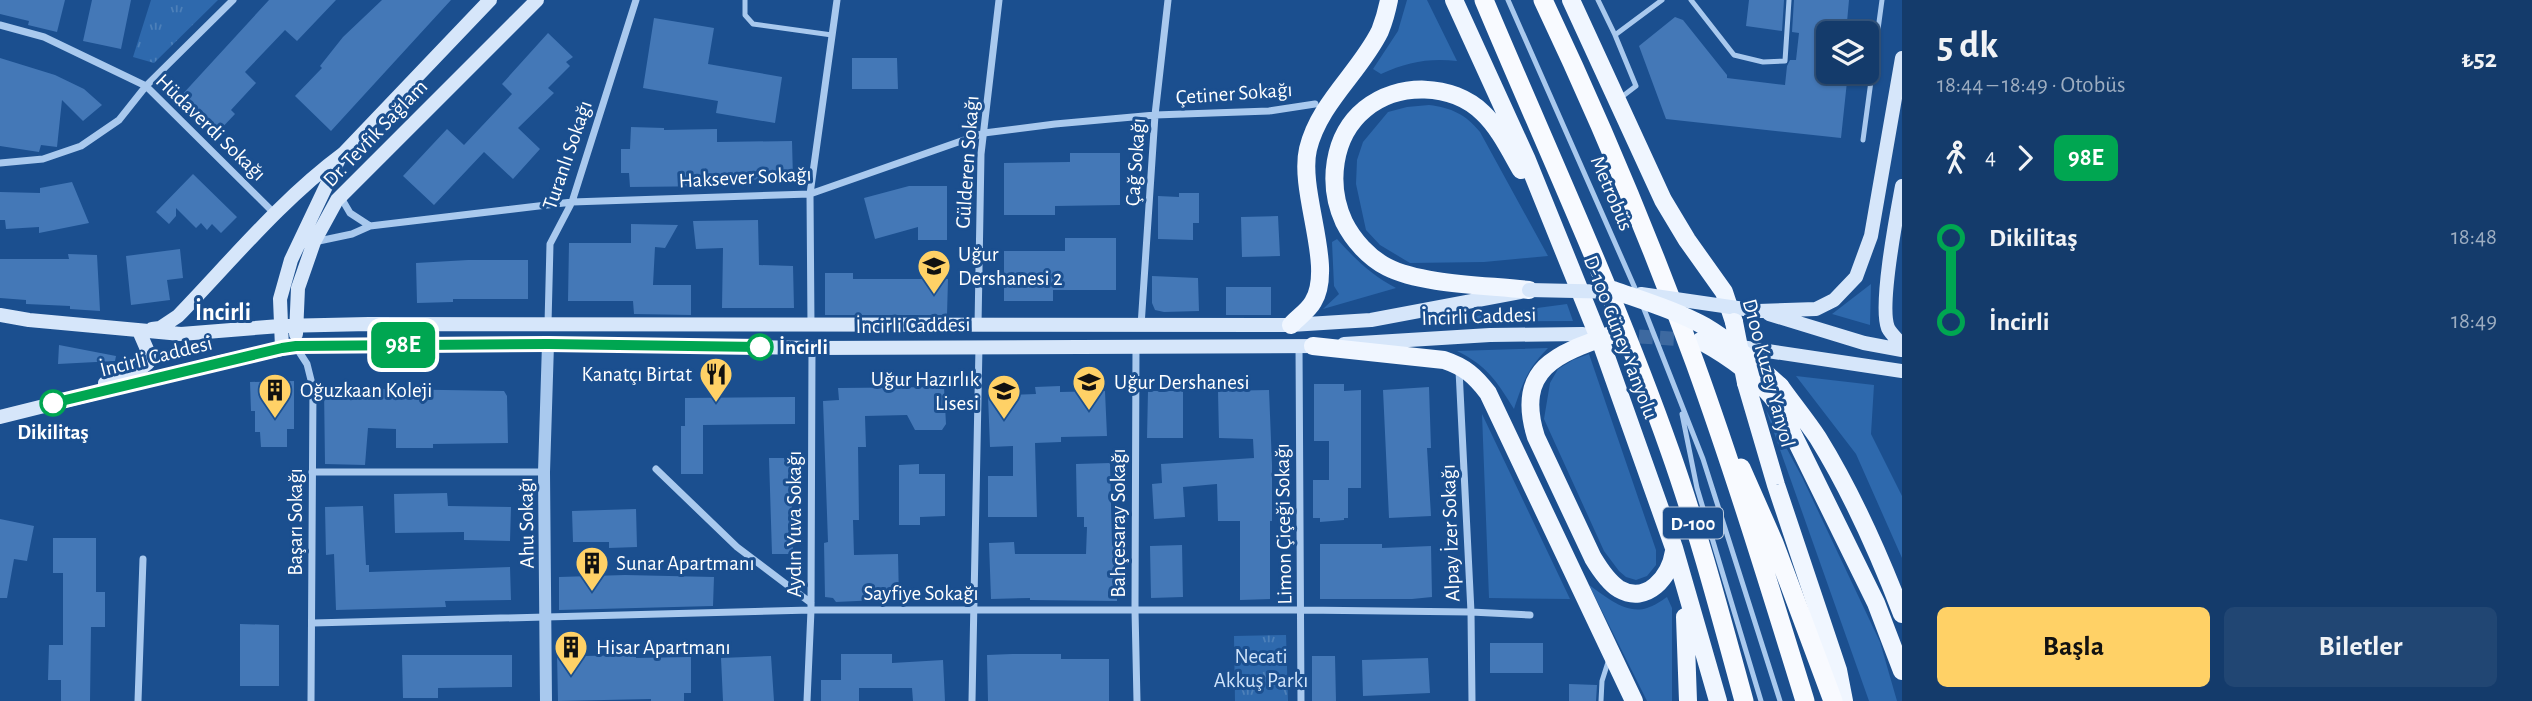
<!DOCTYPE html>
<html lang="tr">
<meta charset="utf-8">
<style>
body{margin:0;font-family:"Alegreya Sans",sans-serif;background:#214673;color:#f1f3f6;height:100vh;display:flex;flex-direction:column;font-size:26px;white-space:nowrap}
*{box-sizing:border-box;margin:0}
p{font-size:23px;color:#9dadc1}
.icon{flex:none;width:38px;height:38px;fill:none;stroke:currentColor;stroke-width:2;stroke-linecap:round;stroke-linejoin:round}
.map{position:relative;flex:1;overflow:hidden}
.details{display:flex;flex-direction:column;background:#143b6b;width:630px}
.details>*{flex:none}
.badge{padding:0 14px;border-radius:10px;font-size:24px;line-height:46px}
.tools{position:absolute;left:1816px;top:21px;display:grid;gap:14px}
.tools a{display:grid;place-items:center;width:63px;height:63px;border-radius:10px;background:#143b6b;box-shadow:0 2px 5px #0004,0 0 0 2px #33557e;font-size:35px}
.map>.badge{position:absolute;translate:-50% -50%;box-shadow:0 0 0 4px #fff}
.legs{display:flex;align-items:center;gap:10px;height:77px;padding:0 35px;font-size:23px}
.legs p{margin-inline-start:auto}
.head{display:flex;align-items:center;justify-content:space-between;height:119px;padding:0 35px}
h1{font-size:38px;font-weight:600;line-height:52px}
.action{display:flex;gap:14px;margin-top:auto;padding:14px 35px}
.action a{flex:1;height:80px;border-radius:10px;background:#ffd166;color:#111;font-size:28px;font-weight:600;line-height:80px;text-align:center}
.action a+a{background:#214673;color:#f1f3f6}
ul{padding:0 35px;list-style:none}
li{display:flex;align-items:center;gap:24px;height:84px;font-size:26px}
li i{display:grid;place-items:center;width:10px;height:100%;margin:0 9px;background:currentColor}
li i::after{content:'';width:18px;height:18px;margin:-9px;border:5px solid;border-radius:50%;background:#143b6b}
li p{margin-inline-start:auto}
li:first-child i{background:linear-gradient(#0000 50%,currentColor 0)}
li:last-child i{background:linear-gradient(currentColor 50%,#0000 0)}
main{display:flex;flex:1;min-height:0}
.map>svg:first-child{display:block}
.green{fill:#2e69ad}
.park{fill:url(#park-tufts)}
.building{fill:#4478b7}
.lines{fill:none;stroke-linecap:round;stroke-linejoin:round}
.secondary-tunnel{stroke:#3d69a0;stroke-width:14;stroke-dasharray:14 7;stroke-linecap:butt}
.path{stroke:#a9c9ee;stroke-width:3.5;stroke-dasharray:3.5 5;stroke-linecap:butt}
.service{stroke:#a9c9ee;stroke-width:5}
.minor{stroke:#a9c9ee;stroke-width:7}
.tertiary{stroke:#a9c9ee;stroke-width:12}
.secondary{stroke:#d6e6fa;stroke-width:14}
.primary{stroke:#f0f6ff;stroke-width:18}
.trunk{stroke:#f8faff;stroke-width:19}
.secondary-bridge{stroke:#d6e6fa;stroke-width:14}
.primary-bridge{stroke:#f0f6ff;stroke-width:18}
.line-1-casing{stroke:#fff;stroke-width:16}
.line-1{stroke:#00a651;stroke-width:10}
.stop-1-dot{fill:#fff;stroke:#00a651;stroke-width:3.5}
.labels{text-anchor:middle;stroke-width:6;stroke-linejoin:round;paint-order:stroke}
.shield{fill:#1b4f8f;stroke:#bbcadd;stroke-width:2}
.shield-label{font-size:19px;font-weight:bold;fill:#fff}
.street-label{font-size:21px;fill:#fff;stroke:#1b4f8f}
.poi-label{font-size:21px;fill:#fff;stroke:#1b4f8f;text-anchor:start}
.stop-label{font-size:21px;font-weight:bold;fill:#fff;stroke:#1b4f8f;text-anchor:start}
.park-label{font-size:21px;fill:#cfe3fa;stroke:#1b4f8f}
.quarter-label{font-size:24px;font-weight:bold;fill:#fff;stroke:#1b4f8f}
</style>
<main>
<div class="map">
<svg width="1902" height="701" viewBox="0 0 1902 701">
<defs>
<pattern id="park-tufts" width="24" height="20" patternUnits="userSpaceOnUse" patternTransform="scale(1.75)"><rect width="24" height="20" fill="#2e69ad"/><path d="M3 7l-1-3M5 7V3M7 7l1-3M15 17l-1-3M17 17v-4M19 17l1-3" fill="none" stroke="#4d80b9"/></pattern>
</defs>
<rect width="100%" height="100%" fill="#1b4f8f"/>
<!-- green -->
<path class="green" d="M1407 0H1427L1457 61C1429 58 1407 62 1381 74L1373 69 1398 31Z
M1429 105C1452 108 1465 114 1480 132L1548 256 1484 262 1410 263 1380 245 1366 230 1356 184 1357 160 1363 142 1388 112 1407 107Z
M1337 239C1355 259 1371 275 1396 288L1323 309 1339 294 1334 286 1332 242Z
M1871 284 1870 325 1832 314Z
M1567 304 1573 321 1431 322Z
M1548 348C1528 368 1523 382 1514 409 1496 380 1487 366 1457 351Z
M1589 354 1656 550V565L1647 576 1636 580 1626 577 1619 571 1604 551 1544 419 1550 383 1558 369 1573 360Z
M1796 376 1874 385 1871 434 1902 496V558L1856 454Z
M1766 410 1802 477 1880 642 1897 701H1869Z
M1482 414 1570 599 1489 598Z
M1589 585C1605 596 1626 615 1647 608 1654 606 1661 601 1667 597L1672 608V701H1647Z"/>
<!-- park -->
<path class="park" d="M151 0H218L154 63 133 57Z
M1286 635 1288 701H1235L1234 636Z"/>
<!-- building -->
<path class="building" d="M0 0H65L57 32 28 25 29 21 0 14Z
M92 0H131L121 49 83 41Z
M269 0H336L297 41 285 30 245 72 256 83 231 110 235 114 217 133 180 97Z
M382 0H451L331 131 295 96 322 68 320 66 343 37Z
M1749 0H1784L1782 31 1746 26Z
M1794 0H1849L1846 33H1829V72H1848L1841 138 1666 119 1639 46 1675 17 1683 20 1727 75V78L1785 85 1787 66 1790 60H1796L1799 33 1792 32Z
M654 18 714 28 708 64 782 77 775 123 716 113 718 101 643 88Z
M548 33 573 57 566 62 570 66 548 88 554 93 518 128 540 149 513 179 484 152 434 205 403 176 447 129 464 145 512 94 502 84Z
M0 58 55 75 84 89 102 105 83 121 62 100 57 147 41 145 39 152 0 146Z
M852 58H897L898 89H852Z
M631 127 664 128V130L717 129V142L792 141 793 179 719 180V186L630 187 629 173H621V149H630Z
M1070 153H1120V205L1055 206V215H1004V163L1070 162Z
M193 174 237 217 221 233 212 224 207 230 201 223 196 228 176 208V216L169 224 156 212Z
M72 182 89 223 39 233V227L6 229 5 220H0V192L40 193V188Z
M909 186H947V240H918V227L875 239 864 198Z
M1179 193H1199V223H1193V240L1158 239V196L1179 197Z
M1278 216 1280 256 1242 257 1241 217Z
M758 220 759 265 793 266 794 308H722L723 248 696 249 693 221Z
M631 224 678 225 665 248 655 247 653 285H691V315L634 314 633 301H568L569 243H631Z
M1065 238H1116V290H1053V301H1004V251H1065Z
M180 249 183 278 167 280 170 300 131 305 126 256Z
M68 254 97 255 100 311 70 309V306L26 304V300L0 298V259H69Z
M468 260H528V299H453V302L417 303 416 263Z
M825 273H853V279H948L947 315H825Z
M1152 276 1198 278 1199 311 1164 312 1155 310 1152 303Z
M1226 287H1271V315H1226Z
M59 345 116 356 115 361 58 364Z
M294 381V429H287V447H261L260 432H255V411H251L250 382Z
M1314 384H1344V391L1361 390V488H1348V518H1344V520L1320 522V518H1313V480H1329V441H1314Z
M1060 386V392L1105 391 1107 436 1061 437V442L1035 443 1037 517H988V476H1013V446L990 447 988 396 1036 394 1035 387Z
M944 387 946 424 942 430H915L907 415 865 416 866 447H858L859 520H853L854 555 898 554 899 599 836 602 833 598 825 597 824 543 828 542 823 401 839 400 838 388Z
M1429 387 1431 448H1427L1431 516 1389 518 1383 390Z
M324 388 504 391 507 396 508 443 433 444V448H396V429L368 428 365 465 325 464Z
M1269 390 1272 465V521H1270V599L1240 600V521H1218L1217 484 1183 487 1185 517 1154 519 1152 484 1162 483 1161 464 1254 458 1253 439 1219 438 1218 391Z
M1148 391H1183V438H1147Z
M795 397V424L703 425V474H681V426H685V398Z
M769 458H791L793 554H772Z
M1110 463 1112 545H1118L1117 601 1030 600V598L991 599 989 543 1014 542 1015 554H1086L1087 527H1084V517H1077L1076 464Z
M919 464V474H945V516L920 517V525H899V465Z
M447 493 448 506 511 507 510 541 464 540V532L395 533 394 494Z
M363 506 366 565H369V572L510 567 511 600 445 601 446 607 336 610 334 554 326 555 325 507Z
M636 509 637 547 609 548V542H573L572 511Z
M0 519 34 526 27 561 14 559 7 598H0Z
M53 538H96V592H105V627H91L90 701H61V680H48L49 645H63V573H53Z
M1320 544H1382V548L1431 546 1432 597 1412 599H1320Z
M1182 545 1183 597 1151 598 1150 546Z
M625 575 714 577 713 606 559 610V577Z
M240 624 279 625V686H240Z
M1490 643H1543V673H1490Z
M557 653H584V656L636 655V658L691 657V693H684V701H651V699L558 701Z
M841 654H892V663L943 660 945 701H913L912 688H859V701H821V680H841Z
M1012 654H1061V659H1109V701H988L987 655Z
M402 655H512V687L438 688V698H403Z
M771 656 774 701H723L721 658Z
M1312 656H1335L1336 701H1312Z
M1428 658 1430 693 1363 696 1362 660Z
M1569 684 1597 685 1596 701H1569Z"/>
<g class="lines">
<!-- secondary-tunnel -->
<path class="secondary-tunnel" d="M1618 335 1692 340"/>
<!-- path -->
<path class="path" d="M163 354 200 350"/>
<!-- service -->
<path class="service" d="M745 0V15L753 24 832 35
M1508 0 1638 295
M1598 0 1615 35 1662 0
M1691 0 1734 55 1763 62 1785 61 1789 0
M1615 35 1636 86 1619 99
M1863 140 1882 0
M1642 304 1703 459 1780 701
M1682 414 1697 488 1761 701
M1601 701 1602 681 1609 659"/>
<!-- minor -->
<path class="minor" d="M0 25 44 37 146 86 276 215
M0 163 43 159 81 146 119 120 146 86 233 0
M345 194 343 201 350 213 370 226
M314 242 352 234 370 226 572 202 810 194 984 133 1055 124 1155 115 1269 111 1315 104
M548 324 550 244 572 202 636 0
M811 325 810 194 837 0
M978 326 981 154 999 0
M1141 326 1155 115 1168 0
M1136 345 1135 610 1137 701
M1299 346 1301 701
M296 347 307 364 313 388 311 701
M1459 370 1471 612 1472 701
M656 469 737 547 811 603
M312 472H544
M313 623 811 610H1302L1471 612 1530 615
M138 701 143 559
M807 701 811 610 812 348
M972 701 979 346"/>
<!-- tertiary -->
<path class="tertiary" d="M546 701 544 472 548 344"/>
<!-- secondary -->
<path class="secondary" d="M1902 186C1897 213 1879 306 1888 328 1891 334 1898 340 1902 345
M1758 311 1816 309 1834 300 1856 277 1871 236 1902 58
M1769 314 1864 343 1902 350
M0 315 29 320 181 334 280 326 369 324 1291 325 1371 320 1520 292
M152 329 160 328 178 316C231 261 282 199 343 154L490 0
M296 334 298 288 314 242 337 200 537 0
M1344 344 1490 335 1583 334
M1734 346 1902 371
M282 348 280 299 291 260 338 161
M105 383 136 372 148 363 149 354 139 331
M0 417 225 361 296 346 548 344 812 348 1323 346"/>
<!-- primary -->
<path class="primary" d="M1454 0 1527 160 1603 348 1674 548 1718 701
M1571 0 1663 200 1687 240 1724 292 1734 322
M1521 170C1510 151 1499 128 1483 113 1452 83 1398 82 1365 109 1332 136 1327 185 1344 222 1353 240 1369 258 1387 267 1422 285 1489 285 1529 290
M1291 325C1297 318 1308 311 1313 302 1335 267 1298 192 1308 149 1319 103 1360 72 1380 31 1384 21 1387 10 1389 0
M1614 334C1559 353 1514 367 1536 437L1593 558C1599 568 1608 582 1619 589 1647 605 1670 577 1674 551
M1701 341C1732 358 1758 377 1779 406L1876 603 1902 671
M1313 346 1444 360C1465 367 1475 376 1488 393L1634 701
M1746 383 1776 485 1838 670 1844 701
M1780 386C1792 403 1806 420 1818 438 1852 493 1879 554 1902 614
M1685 617 1688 701"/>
<!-- trunk -->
<path class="trunk" d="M1484 0C1547 150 1616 298 1670 451 1699 533 1721 617 1744 701
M1543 0C1599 118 1650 240 1695 363 1735 474 1770 588 1805 701
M1741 468 1774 543 1833 701"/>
<!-- secondary-bridge -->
<path class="secondary-bridge" d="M1529 290 1621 292
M1641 294 1758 311"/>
<!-- primary-bridge -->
<path class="primary-bridge" d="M1613 290C1644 301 1677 311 1706 327 1733 343 1756 365 1780 386
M1734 322 1746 383"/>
</g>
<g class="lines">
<defs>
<path id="line-1" d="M53 403 282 348 296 346 548 344 760 347"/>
</defs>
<!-- line-1 casing -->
<use href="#line-1" class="line-1-casing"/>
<!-- line-1 -->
<use href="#line-1" class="line-1"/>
</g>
<!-- icons -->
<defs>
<symbol id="school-pin" viewBox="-11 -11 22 30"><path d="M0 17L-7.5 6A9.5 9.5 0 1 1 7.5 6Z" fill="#ffd166" stroke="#1b4f8f"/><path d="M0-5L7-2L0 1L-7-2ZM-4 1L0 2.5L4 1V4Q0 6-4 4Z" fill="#111"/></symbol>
<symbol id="restaurant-pin" viewBox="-11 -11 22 30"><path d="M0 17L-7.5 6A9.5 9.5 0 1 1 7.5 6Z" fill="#ffd166" stroke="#1b4f8f"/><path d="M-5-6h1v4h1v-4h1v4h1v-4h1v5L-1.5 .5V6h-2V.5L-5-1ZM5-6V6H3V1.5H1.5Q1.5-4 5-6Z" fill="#111"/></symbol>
<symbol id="building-pin" viewBox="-11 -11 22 30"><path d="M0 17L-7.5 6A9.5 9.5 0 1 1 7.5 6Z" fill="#ffd166" stroke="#1b4f8f"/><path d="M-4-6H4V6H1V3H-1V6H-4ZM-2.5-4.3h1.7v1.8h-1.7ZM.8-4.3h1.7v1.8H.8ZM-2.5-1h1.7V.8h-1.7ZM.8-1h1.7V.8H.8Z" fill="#111"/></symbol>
</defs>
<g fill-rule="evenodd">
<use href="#school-pin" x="915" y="247" width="38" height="52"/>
<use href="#restaurant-pin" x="697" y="355" width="38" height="52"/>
<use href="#school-pin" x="1070" y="363" width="38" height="52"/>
<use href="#building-pin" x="256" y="371" width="38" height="52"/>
<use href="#school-pin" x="985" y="372" width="38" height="52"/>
<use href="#building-pin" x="573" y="544" width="38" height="52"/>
<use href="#building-pin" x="552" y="628" width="38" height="52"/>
</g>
<!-- markers -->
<g class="stop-1-dot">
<circle cx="760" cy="347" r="12"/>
<circle cx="53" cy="403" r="12"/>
</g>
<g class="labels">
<!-- shield labels -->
<rect class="shield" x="1663" y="507.5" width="60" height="31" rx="5"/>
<g class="shield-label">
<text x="1693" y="530">D-100</text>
</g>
<!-- street labels -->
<g class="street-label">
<text transform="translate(1234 93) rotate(-4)" y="7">Çetiner Sokağı</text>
<text transform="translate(211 127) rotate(44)" y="7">Hüdaverdi Sokağı</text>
<text transform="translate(375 133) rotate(-46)" y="7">Dr. Tevfik Sağlam</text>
<text transform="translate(567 155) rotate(-71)" y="7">Turanlı Sokağı</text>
<text transform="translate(967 162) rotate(-86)" y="7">Gülderen Sokağı</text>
<text transform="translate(1135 162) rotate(-86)" y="7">Çağ Sokağı</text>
<text transform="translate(745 177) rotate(-3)" y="7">Haksever Sokağı</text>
<text transform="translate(1612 193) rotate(67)" y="7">Metrobüs</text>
<text transform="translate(1479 316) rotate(-2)" y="7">İncirli Caddesi</text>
<text transform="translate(913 325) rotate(-1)" y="7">İncirli Caddesi</text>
<text transform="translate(1621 337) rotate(69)" y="7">D-100 Güney Yanyolu</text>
<text transform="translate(156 356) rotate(-14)" y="7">İncirli Caddesi</text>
<text transform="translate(1769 373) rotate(75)" y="7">D100 Kuzey Yanyol</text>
<text transform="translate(295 522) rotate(-90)" y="7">Başarı Sokağı</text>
<text transform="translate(526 523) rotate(-91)" y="7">Ahu Sokağı</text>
<text transform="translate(1118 523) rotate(-90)" y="7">Bahçesaray Sokağı</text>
<text transform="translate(794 524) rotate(-90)" y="7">Aydın Yuva Sokağı</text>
<text transform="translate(1283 524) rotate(-91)" y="7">Limon Çiçeği Sokağı</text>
<text transform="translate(1450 533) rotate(-92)" y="7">Alpay İzer Sokağı</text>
<text x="921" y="600">Sayfiye Sokağı</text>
</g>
<!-- poi labels -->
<g class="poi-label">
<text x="958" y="261">Uğur<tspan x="958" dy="24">Dershanesi 2</tspan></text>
<text x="692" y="381" text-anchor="end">Kanatçı Birtat</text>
<text x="979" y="386" text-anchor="end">Uğur Hazırlık<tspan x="979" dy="24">Lisesi</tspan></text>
<text x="1114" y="389">Uğur Dershanesi</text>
<text x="300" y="397">Oğuzkaan Koleji</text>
<text x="616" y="570">Sunar Apartmanı</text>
<text x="596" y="654">Hisar Apartmanı</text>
</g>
<!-- stop labels -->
<g class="stop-label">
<text x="779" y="354">İncirli</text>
<text x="53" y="439" text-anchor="middle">Dikilitaş</text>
</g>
<!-- park labels -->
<g class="park-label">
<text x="1261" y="663">Necati<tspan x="1261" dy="24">Akkuş Parkı</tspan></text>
</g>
<!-- quarter labels -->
<g class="quarter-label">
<text x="223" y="320">İncirli</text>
</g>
</g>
</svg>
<div class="tools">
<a><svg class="icon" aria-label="layers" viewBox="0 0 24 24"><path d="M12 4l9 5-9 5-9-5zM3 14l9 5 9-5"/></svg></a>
</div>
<b class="badge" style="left:403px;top:345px;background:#00a651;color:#fff">98E</b>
</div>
<section class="details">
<div class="head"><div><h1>5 dk</h1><p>18:44 – 18:49 · Otobüs</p></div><b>₺52</b></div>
<div class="legs"><svg class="icon" aria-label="walk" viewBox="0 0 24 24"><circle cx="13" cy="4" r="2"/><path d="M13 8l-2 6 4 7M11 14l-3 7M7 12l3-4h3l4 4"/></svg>4<svg class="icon" aria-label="forward" viewBox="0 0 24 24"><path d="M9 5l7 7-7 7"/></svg><b class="badge" style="background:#00a651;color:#fff">98E</b></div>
<ul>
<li><i style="color:#00a651"></i><b>Dikilitaş</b><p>18:48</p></li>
<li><i style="color:#00a651"></i><b>İncirli</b><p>18:49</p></li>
</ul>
<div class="action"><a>Başla</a><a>Biletler</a></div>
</section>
</main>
